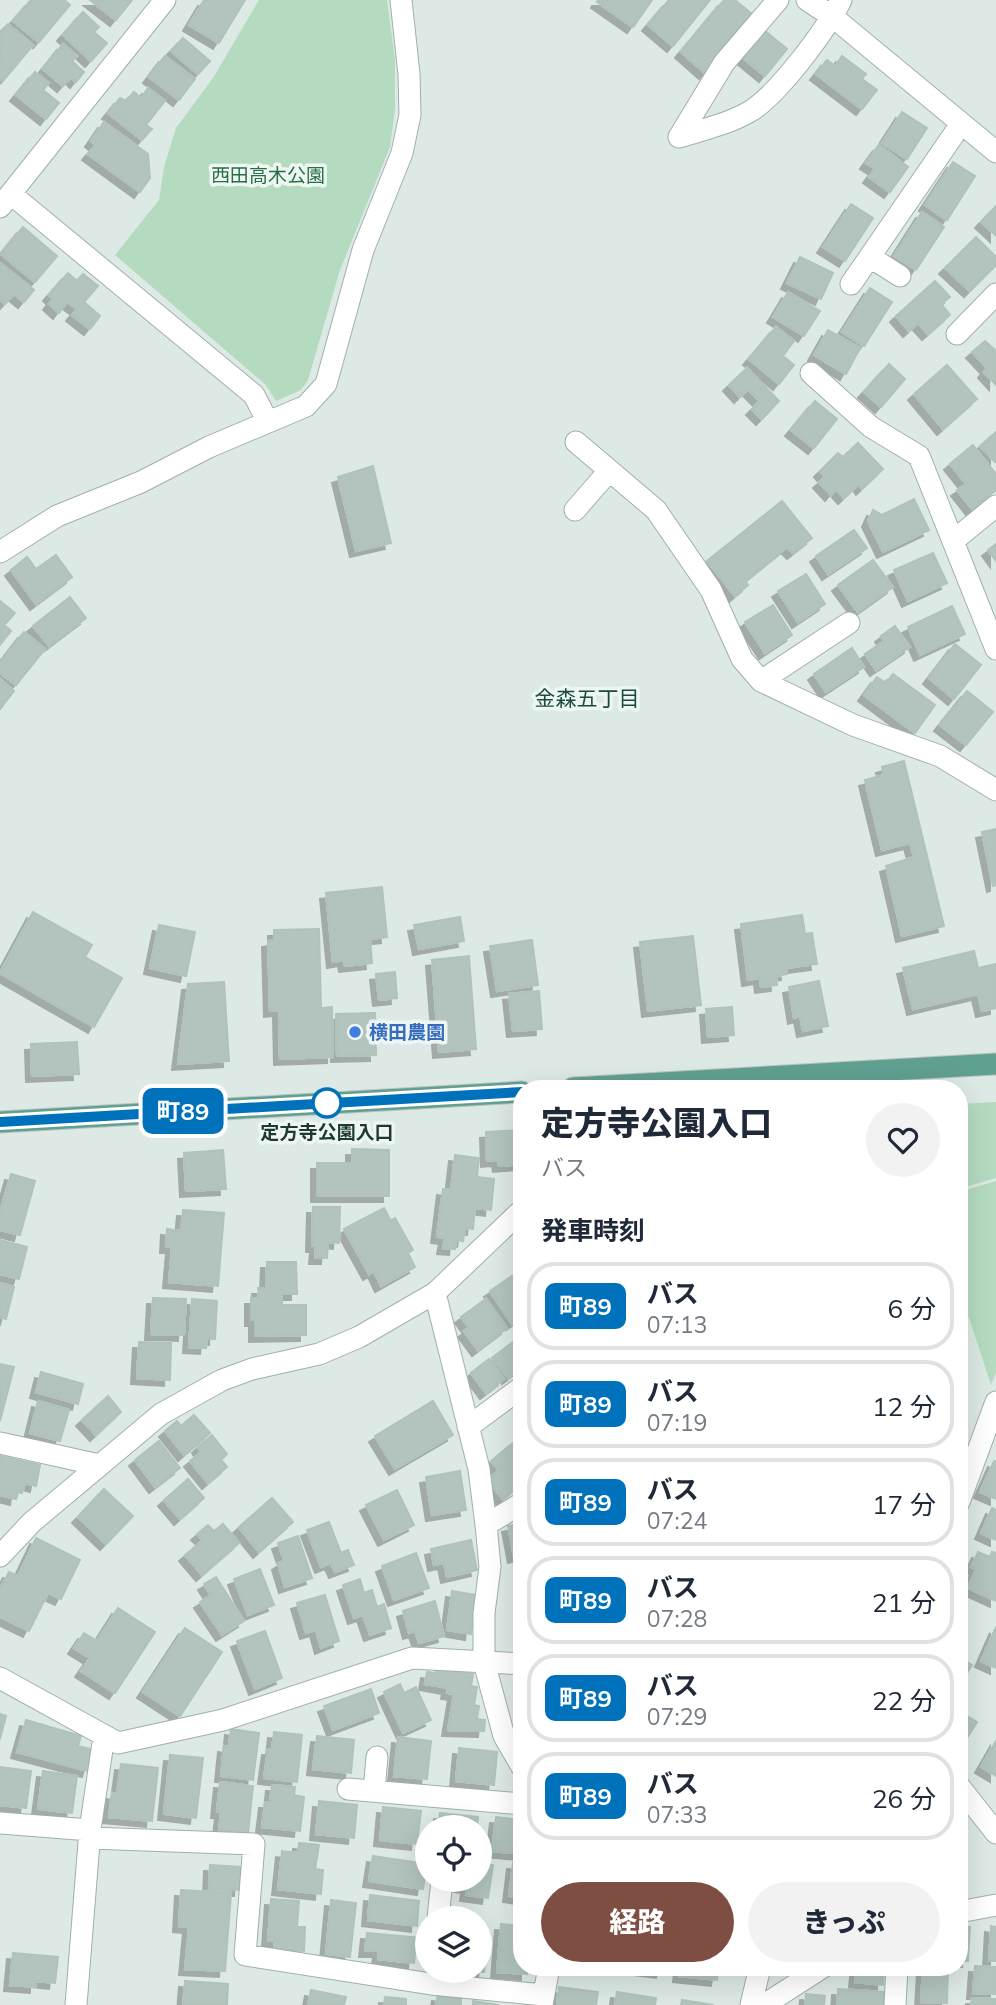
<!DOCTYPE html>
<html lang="ja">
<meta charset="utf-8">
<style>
body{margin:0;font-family:Mulish,"Noto Sans JP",sans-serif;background:#f2f2f3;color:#1f2937;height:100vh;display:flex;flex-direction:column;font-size:26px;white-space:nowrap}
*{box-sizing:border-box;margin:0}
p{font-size:23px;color:#747a83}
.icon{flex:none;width:38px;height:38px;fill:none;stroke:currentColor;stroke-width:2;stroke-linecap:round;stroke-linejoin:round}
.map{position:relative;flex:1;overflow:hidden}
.drawer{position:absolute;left:513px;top:1080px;width:455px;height:896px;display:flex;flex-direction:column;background:#fff;border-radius:28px;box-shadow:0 7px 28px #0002}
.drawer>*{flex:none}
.badge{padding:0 14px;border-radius:10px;font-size:24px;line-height:46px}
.controls{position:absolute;left:415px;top:1815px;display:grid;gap:14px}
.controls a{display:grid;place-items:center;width:77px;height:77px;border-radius:50%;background:#fff;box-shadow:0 7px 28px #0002;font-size:35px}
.map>.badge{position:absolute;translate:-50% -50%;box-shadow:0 0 0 4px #fff}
h2{padding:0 28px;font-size:26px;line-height:63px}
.round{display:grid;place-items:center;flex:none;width:74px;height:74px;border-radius:37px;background:#f2f2f3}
.summary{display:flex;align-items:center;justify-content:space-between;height:119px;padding:0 28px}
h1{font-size:33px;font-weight:800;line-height:52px}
.primary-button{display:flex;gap:14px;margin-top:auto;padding:14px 28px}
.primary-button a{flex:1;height:80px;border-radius:42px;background:#7f4e42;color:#fff;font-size:28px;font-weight:800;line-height:80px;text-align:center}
.primary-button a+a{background:#f2f2f3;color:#1f2937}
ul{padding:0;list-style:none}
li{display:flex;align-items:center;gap:21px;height:88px;margin:0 14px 10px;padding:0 14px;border:4px solid #e0e1e3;border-radius:28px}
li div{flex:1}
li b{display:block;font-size:26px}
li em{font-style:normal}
li .badge{min-width:77px;font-weight:700;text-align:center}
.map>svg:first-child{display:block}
.green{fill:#b4dbc0}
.building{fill:#b2c4bd;stroke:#afc3bb;stroke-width:2;filter:url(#shadow)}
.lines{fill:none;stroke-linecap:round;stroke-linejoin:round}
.minor-casing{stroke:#a0b0ab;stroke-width:23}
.major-casing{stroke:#bcc3c2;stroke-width:23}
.minor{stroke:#fff;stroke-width:21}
.major{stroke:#60a091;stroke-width:21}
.line-casing{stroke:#fff;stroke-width:16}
.line{stroke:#0072bc;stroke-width:10}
.shop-dot{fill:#3f7fe0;stroke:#edf6f2;stroke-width:2.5}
.stop-dot{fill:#fff;stroke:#0072bc;stroke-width:3.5}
.labels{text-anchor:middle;stroke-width:7;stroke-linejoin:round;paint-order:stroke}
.park-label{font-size:19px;fill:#286f46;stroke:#edf6f2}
.shop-label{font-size:19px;font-weight:bold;fill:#366cbe;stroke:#edf6f2;text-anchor:start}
.stop-label{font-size:19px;font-weight:bold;fill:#1e3832;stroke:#edf6f2}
.neighbourhood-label{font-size:21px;fill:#1b4a40;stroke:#edf6f2}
</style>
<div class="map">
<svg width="996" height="2005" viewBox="0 0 996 2005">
<defs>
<filter id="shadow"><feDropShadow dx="-6" dy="6" stdDeviation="0" flood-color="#0004"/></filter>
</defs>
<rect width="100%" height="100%" fill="#dde9e4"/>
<!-- green -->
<path class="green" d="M259 0H387L395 59V109L390 147 340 270 308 380 301 390 276 401 266 385 115 255 159 200 164 167 176 128 213 78Z
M996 1102V1178L959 1189V1104Z
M996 1181V1373L991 1385 969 1318 959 1300V1192Z"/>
<!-- building -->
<path class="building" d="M31 0H64L70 5 39 42 13 21Z
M90 0H132L116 20Z
M204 0H245L219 43 189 25Z
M598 0H652L633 27 597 2Z
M669 0H710L673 46 648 25Z
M724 0H735L753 15 705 73 681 52Z
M83 12 99 27 94 32 107 43 91 61 63 35Z
M8 24 33 45 2 82 0 32Z
M764 30 787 49 765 76 742 57Z
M183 38 210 61 198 74 171 51Z
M63 44 77 56 72 61 84 72 76 82 71 77 63 86 43 69Z
M165 56 195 79 179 100 149 77Z
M842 56 866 74 862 79 877 90 862 109 816 74 827 60 835 66Z
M35 72 49 83 43 90 59 103 46 119 16 95Z
M148 88 165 101 146 125 152 129 142 140 108 113 120 98 126 101 134 92 141 98Z
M902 112 927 128 907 159 882 143Z
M104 122 148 154 150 178 140 192 88 154 96 145 91 141Z
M879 145 908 167 890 192 869 177 875 169 866 163Z
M953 162 975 176 947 220 925 205Z
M851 204 873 218 845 261 823 247Z
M996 206V236L981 222Z
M922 212 944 227 916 270 894 256Z
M23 227 57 256 35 282 1 254Z
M976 237 996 257V265L970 291 945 268Z
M800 257 833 273 821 299 787 283Z
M0 263 34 290 24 302 14 294 5 304 0 299Z
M68 273 77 281 83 274 98 286 84 302 100 316 90 329 72 315 77 309 67 302 59 313 49 304 53 299 49 295Z
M935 281 950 297 941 304 950 315 928 334 918 323 909 331 896 316Z
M870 288 892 302 864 346 842 332Z
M788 292 820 311 804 336 773 317Z
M776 327 794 341 783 356 794 365 779 384 749 359Z
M828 330 860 348 846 374 814 355Z
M985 341 996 351 995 384 984 372 987 368 972 352Z
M889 364 905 379 881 407 864 392Z
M947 365 977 399 943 429 914 394Z
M747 368 779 401 762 419 752 409 760 401 748 389 740 397 729 385Z
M815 401 837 419 814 448 791 430Z
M996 432V461L995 462 980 446Z
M858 443 883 469 862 489 859 484 844 498 836 489 831 495 819 482 825 477 820 471 838 453 843 457Z
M973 445 996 474V490L972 509 957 490 966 484 950 464Z
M373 466 391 543 356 551 338 477Z
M914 499 929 530 883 552 868 521 873 510 882 515Z
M782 501 812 538 793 553 787 547 745 581 748 585 735 596 707 561Z
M854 530 867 548 828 574 816 556Z
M996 544V561L988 550Z
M933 553 947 583 908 601 894 570Z
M56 555 72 577 36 604 11 570 27 557 36 569Z
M873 560 893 587 858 612 838 585Z
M806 574 825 604 798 622 778 591Z
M70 597 86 618 49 646 33 626Z
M0 601 15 613 4 625 11 631 0 645Z
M773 605 792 635 765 653 745 622Z
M952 606 965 634 920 655 908 627Z
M895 626 910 647 876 670 865 654 884 641 881 636Z
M24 632 45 649 16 685 0 673V663Z
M955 644 981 665 954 699 929 678Z
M852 648 864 667 826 692 814 674Z
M893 674 935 705 915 733 864 695 877 677 886 683Z
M0 679 14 691 0 709Z
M967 691 993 712 966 745 940 725Z
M904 761 944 926 902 936 886 866 914 857 910 843 882 850 865 780 884 775 882 767Z
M996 829V885L993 886 982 832Z
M382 887 387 937 370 939 372 963 345 966 344 960 333 962 326 893Z
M33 912 92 945 85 957 122 978 94 1027 0 973Z
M802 915 805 934 812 933 817 964 786 968 787 974 776 976 777 985 761 987 760 978 748 980 741 924Z
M460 917 464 941 419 949 414 925Z
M159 925 195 932 186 976 150 968Z
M319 929 321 1008 332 1007 333 1057 280 1059 279 1010 270 1011 268 941 274 940V930Z
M693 936 701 1005 648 1011 640 942Z
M532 940 538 985 497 991 490 946Z
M974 951 978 968 996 964V1008L982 1011 978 994 913 1009 903 968Z
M469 956 476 1049 439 1052 432 960Z
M395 972 397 998 379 1000 376 974Z
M819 981 828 1026 803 1031 800 1016 794 1018 789 987Z
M224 982 229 1061 178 1064 188 984Z
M539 991 542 1029 513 1031 509 994Z
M732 1007 734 1035 708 1037 706 1009Z
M375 1013 376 1055 337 1056 336 1014Z
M77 1042 79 1074 32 1076 31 1044Z
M522 1130V1164L499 1166 498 1160 487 1161 486 1132Z
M352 1149 389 1150V1196H317V1163H352Z
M223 1150 226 1189 186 1191 184 1153Z
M455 1155 479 1158 477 1177 494 1179 491 1210 475 1208 473 1229 465 1228 463 1241 456 1240 455 1249 443 1248 445 1238 437 1237 443 1189 451 1190Z
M11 1174 35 1181 20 1235 0 1230V1213Z
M313 1207H340L339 1243 328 1242 327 1258H315L316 1246H312Z
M384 1208 391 1221 395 1218 413 1250 408 1253 415 1267 381 1286 374 1271 369 1274 344 1229Z
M183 1210 224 1213 218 1286 169 1282 172 1247H166L167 1229 181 1231Z
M0 1240 27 1247 19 1279 0 1274Z
M267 1262H296L297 1294H282V1305H306V1335L255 1336V1320H251V1298H259L258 1288H266Z
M512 1276 522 1291V1317L512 1324 490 1291Z
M0 1283 14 1287 6 1319 0 1317Z
M153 1298 186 1299 184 1335 151 1334Z
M192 1299 217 1301 215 1339H207L206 1348 189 1347Z
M486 1299 507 1328 478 1350 464 1331 469 1328 461 1317Z
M522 1335V1367L508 1378 492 1358Z
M139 1342 171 1343 170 1380 137 1378Z
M489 1359 504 1379 486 1393 471 1373Z
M0 1364 14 1367 0 1421Z
M41 1372 83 1384 78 1404 36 1392Z
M108 1396 121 1412 96 1435 82 1420Z
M38 1401 69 1410 60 1441 30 1433Z
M433 1401 453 1435 395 1469 375 1436Z
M194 1415 210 1433 184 1455 165 1431 177 1421 181 1426Z
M212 1435 227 1454 221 1460 227 1467 208 1483 190 1461 201 1452 198 1447Z
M159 1441 180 1468 155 1487 135 1460Z
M514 1442 522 1451V1483L503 1499 487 1480 499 1470 491 1461Z
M0 1456 40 1465 36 1486 25 1483 22 1493 17 1492 16 1499 0 1495Z
M994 1461 996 1462V1499L980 1492Z
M460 1471 466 1510 432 1515 426 1477Z
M188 1479 204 1498 180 1519 164 1500Z
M104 1489 133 1516 106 1544 78 1517Z
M397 1490 414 1525 384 1540 366 1505Z
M272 1498 293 1522 259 1552 239 1527Z
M992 1508 996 1510V1540L981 1533Z
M329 1522 341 1553 348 1550 354 1565 335 1572 331 1563 321 1567 307 1530Z
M522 1523V1555L514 1557 508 1526Z
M223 1524 239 1543 202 1575 185 1555 203 1540 197 1534 208 1525 214 1531Z
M298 1536 312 1578 285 1587 278 1564 284 1560 278 1543Z
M36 1538 80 1560 61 1599 48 1593 29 1631 0 1617V1589L9 1572 18 1576Z
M471 1540 477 1570 447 1577 444 1563 434 1565 431 1549Z
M978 1552 990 1557 992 1552 996 1553V1601L968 1588 976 1569 971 1567Z
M416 1553 429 1588 394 1600 382 1566Z
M260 1569 274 1605 248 1615 234 1579Z
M216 1577 244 1621 222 1635 200 1602 211 1595 204 1584Z
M360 1579 364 1593 372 1590 377 1607 384 1604 391 1628 370 1635 363 1615 354 1618 343 1585Z
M452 1591 476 1595 471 1634 447 1630Z
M325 1595 339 1641 321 1648 316 1630 306 1633 297 1603Z
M435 1601 444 1636 419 1643 415 1631 409 1633 403 1611Z
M118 1608 155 1632 115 1693 81 1671 90 1658 74 1648 84 1633 97 1641Z
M996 1627V1668L981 1661Z
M185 1628 222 1652 180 1716 143 1692Z
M265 1631 282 1678 255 1689 237 1641Z
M959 1657 972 1665 959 1686Z
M436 1668 473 1674 471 1686 477 1687 474 1705 479 1706 477 1719 485 1720 484 1731 448 1730 454 1694 447 1693 448 1688 425 1684 427 1672 436 1673Z
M400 1684 404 1693 416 1687 431 1720 403 1733 384 1692Z
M371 1689 379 1713 333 1730 324 1706Z
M959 1711 977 1722 967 1738 959 1739Z
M0 1714 6 1716 0 1739Z
M26 1720 81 1736 78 1746 94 1750 88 1771 17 1752Z
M231 1729 259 1733 253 1780 221 1776 224 1746 229 1747Z
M274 1732 302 1735 297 1782 264 1778 268 1749H272Z
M317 1736 354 1740 351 1773 313 1769Z
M398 1737 431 1741 427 1779 394 1776Z
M996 1741V1776L981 1767Z
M459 1748 497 1752 494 1785 456 1781Z
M170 1755 203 1758 196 1818 164 1814Z
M121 1764 158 1768 152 1821 109 1817 112 1793 117 1794Z
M0 1767 31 1771 26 1808 0 1805Z
M43 1771 77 1776 72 1813 38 1809Z
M220 1782 253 1786 248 1833 219 1830 221 1812H217Z
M272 1785 295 1787 294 1795 304 1797 300 1831 262 1827 265 1802H270Z
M319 1801 357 1805 354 1838 316 1834Z
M383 1807 421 1811 417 1844 380 1840Z
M440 1813 478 1817 477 1827H438Z
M496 1817 522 1820V1854L492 1851Z
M299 1843 319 1845 315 1869 323 1870 321 1894 278 1889 282 1851 298 1853Z
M373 1856 427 1864 423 1889 369 1881Z
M480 1863 493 1865 488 1898 466 1895 467 1887 460 1886 461 1880H480Z
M513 1863 522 1864V1898L509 1896Z
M210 1865 241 1867 240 1890 209 1889Z
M181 1890 231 1893 225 1971 185 1969 189 1927 179 1926Z
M370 1895 419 1901 417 1926 368 1920Z
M271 1899 299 1901 297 1927H305L304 1951 274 1949 275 1941H268Z
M331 1900 356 1903 350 1957 326 1954Z
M501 1924 522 1926V1967H527V1974L497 1972Z
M959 1926 970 1927 968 1961H959Z
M991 1926 996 1927V1961H989Z
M367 1933 421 1938 420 1953H415L414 1963 378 1959 379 1951H365Z
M480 1937 488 1939 484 1972 470 1970H480Z
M13 1953 58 1957 55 1983 36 1981V1987L10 1985Z
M975 1966 996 1967V1994L973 1993Z
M624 1967H663L662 1972Z
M680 1967H719L717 1980 679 1976Z
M871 1967H884L883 1985 855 1982 856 1971Z
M923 1967H948L947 2003 921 2002Z
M185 1981 228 1984 227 2005H183Z
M559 1987 598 1992 596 2005H557Z
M838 1989 884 1992 883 2005H837Z
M311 1990 346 1997 344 2005H308Z
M617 1992 656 1998 655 2005H615Z
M806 1994 825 1996 824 2005H805Z
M438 1995 461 1998V2005H436Z
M385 1997 406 1999V2005H384Z
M972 1998 995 1999V2005H971Z
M682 2000 714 2005H681Z
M473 2001 499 2005H473Z"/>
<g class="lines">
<defs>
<path id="minor" d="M807 0 833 17 996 152
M679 137C702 130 728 124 749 112 778 95 826 30 841 0
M679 137 724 63 778 0
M11 194 254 395 268 422
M0 207 165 0
M870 257 900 276
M851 284 961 124
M957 334 996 294
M811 373 871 427 919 456 996 649
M576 442 656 510 711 590 742 659 761 681 853 725 940 756 996 790
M575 510 609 471
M953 541 996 506
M0 552 57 516 141 482 209 447 306 406 326 384 363 250 402 153 410 115 409 74 401 0
M761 681 849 623
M435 1293 479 1469 486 1525 490 1567 484 1613V1662L504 1736 522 1767
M468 1427 522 1387
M0 1443 99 1465
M959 1502 996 1402
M486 1525 522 1503
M0 1556 32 1522 161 1414 222 1380 252 1369 319 1354 359 1337 435 1293 522 1210
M0 1678 118 1743 223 1720 412 1658 522 1664
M959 1786 996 1833
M348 1789 522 1804
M374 1791 377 1757
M0 1823 90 1830
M90 1838 254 1844 245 1955 431 1984 544 1995
M959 1912 996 1905
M438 1918 442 1880
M76 2005 90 1830 104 1736
M542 2005 549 1967
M751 2005 760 1967
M764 2005 823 1967
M895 2005 897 1967"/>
<path id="major" d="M573 1088 996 1064
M0 1122 522 1092"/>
</defs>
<!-- minor casing -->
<use href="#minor" class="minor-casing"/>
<!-- major casing -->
<use href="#major" class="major-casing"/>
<!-- minor -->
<use href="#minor" class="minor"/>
<!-- major -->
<use href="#major" class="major"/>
</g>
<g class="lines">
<defs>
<path id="line" d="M0 1122 522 1092"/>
</defs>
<!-- line casing -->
<use href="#line" class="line-casing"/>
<!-- line -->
<use href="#line" class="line"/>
</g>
<!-- markers -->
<circle class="shop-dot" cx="355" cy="1032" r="7"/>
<circle class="stop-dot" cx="327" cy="1103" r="14"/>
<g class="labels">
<!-- park labels -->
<g class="park-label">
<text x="268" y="182">西田高木公園</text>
</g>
<!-- shop labels -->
<g class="shop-label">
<text x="369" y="1039">横田農園</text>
</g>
<!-- stop labels -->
<g class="stop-label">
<text x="327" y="1139">定方寺公園入口</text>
</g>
<!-- neighbourhood labels -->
<g class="neighbourhood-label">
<text x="587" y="706">金森五丁目</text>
</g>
</g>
</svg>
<div class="controls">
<a><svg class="icon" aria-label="locate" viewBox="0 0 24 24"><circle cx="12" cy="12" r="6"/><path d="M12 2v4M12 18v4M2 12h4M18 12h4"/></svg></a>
<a><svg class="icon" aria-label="layers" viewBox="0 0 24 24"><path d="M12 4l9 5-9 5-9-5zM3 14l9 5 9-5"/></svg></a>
</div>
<b class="badge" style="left:183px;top:1111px;background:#0072bc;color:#fff">町89</b>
<section class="drawer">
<div class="summary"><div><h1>定方寺公園入口</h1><p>バス</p></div><a class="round"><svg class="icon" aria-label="heart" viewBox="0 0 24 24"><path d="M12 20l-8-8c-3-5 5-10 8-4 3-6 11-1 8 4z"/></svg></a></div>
<h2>発車時刻</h2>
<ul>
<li><span class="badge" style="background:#0072bc;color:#fff">町89</span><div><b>バス</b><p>07:13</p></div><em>6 分</em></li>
<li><span class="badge" style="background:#0072bc;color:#fff">町89</span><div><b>バス</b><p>07:19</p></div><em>12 分</em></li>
<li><span class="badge" style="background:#0072bc;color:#fff">町89</span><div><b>バス</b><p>07:24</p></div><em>17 分</em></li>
<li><span class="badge" style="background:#0072bc;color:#fff">町89</span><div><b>バス</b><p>07:28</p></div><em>21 分</em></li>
<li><span class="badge" style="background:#0072bc;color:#fff">町89</span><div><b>バス</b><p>07:29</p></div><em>22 分</em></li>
<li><span class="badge" style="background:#0072bc;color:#fff">町89</span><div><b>バス</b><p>07:33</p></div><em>26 分</em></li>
</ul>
<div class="primary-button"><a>経路</a><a>きっぷ</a></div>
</section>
</div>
